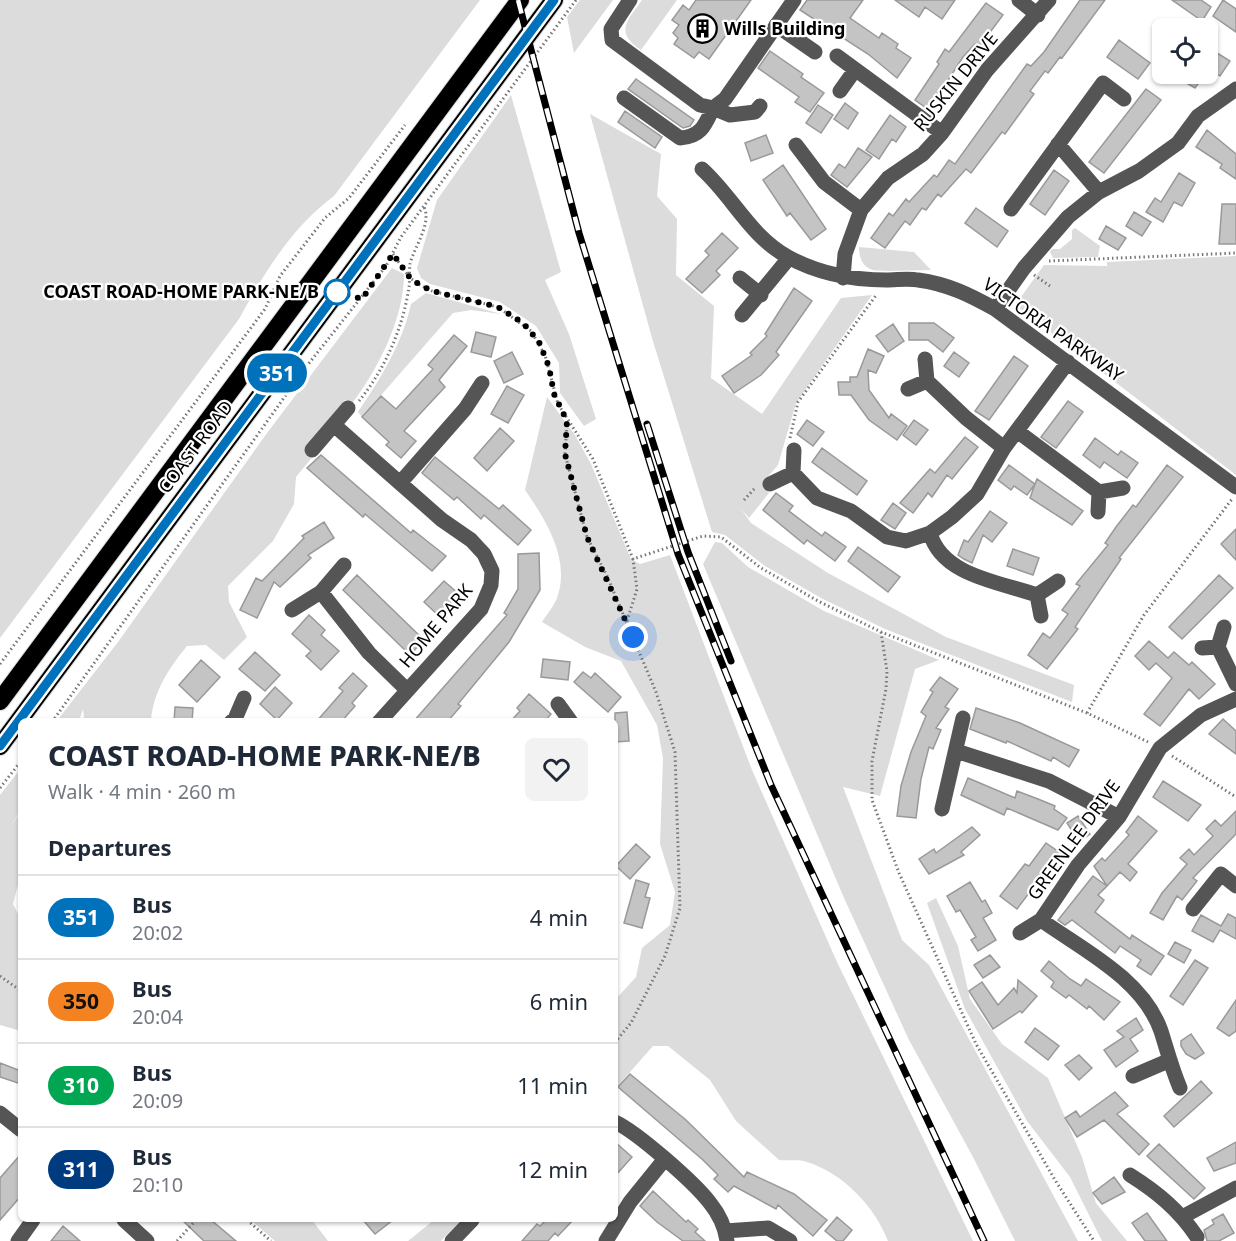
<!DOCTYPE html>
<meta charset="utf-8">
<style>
body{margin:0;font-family:"Noto Sans",sans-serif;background:#f2f2f3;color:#1f2937;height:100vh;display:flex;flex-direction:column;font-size:22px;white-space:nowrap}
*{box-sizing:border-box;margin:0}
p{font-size:20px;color:#747a83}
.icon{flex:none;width:33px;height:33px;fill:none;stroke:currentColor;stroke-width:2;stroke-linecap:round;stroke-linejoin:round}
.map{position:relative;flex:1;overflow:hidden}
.details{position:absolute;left:18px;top:718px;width:600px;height:504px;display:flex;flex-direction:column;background:#fff;border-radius:9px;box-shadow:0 2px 4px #0004}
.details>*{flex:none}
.badge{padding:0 12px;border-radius:20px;font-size:21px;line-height:39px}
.controls{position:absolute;left:1152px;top:18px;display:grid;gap:12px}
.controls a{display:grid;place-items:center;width:66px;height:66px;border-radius:9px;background:#fff;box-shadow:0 2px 4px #0004;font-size:30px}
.you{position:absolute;width:30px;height:30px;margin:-15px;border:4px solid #fff;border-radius:50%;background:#1a73e8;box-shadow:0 0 0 9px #1a73e833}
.map>.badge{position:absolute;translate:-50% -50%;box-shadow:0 0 0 3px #fff}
h2{padding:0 30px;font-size:22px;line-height:54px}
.round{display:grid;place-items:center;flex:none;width:63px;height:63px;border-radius:9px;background:#f2f2f3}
.summary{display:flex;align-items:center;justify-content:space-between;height:102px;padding:0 30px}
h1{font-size:28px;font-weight:800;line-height:45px}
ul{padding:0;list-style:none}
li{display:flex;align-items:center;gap:18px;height:84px;padding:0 30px;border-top:2px solid #e0e1e3}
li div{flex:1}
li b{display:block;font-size:22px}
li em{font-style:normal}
li .badge{min-width:66px;font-weight:700;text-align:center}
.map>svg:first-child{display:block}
.green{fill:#dcdcdc}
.building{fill:#c4c4c4;stroke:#999;stroke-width:1.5}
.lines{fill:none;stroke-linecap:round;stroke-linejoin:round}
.highway-casing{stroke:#dbdbdb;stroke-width:20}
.path{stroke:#777;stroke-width:3;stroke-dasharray:1.5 3;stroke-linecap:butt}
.minor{stroke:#555;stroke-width:15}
.highway{stroke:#000;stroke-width:18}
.rail-casing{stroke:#000;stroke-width:7}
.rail{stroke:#fff;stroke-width:4.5;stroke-dasharray:14;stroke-linecap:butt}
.line-casing{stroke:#fff;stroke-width:14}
.line{stroke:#0072bc;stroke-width:9}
.walk{stroke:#000;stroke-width:6;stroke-dasharray:0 10.8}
.stop-dot{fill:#fff;stroke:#0072bc;stroke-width:3}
.labels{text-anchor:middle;stroke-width:4.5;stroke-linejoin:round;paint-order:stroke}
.poi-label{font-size:18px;font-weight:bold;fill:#000;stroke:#fff;text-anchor:start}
.street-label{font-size:18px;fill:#000;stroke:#fff}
.stop-label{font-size:18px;font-weight:bold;fill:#000;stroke:#fff;text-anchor:end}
</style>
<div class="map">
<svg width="1236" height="1241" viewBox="0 0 1236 1241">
<rect width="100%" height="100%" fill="#fff"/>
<!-- green -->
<path class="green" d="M0 0H480L334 196C291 228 265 272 239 319L0 638Z
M580 0H613L574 53 567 17Z
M642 0H677L641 50C614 32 627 21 642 0Z
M511 95 561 272 545 280 569 334 596 419 584 426 560 393 559 363 536 326 500 302 430 284 421 278 417 268 437 200Z
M590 114 661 154 657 196 677 219 676 275 714 306 711 378 762 414 841 298 872 295 796 403 778 465 764 481 769 493 749 518 741 509 751 523 828 573 946 637 1074 685 1072 702 885 629 823 599 765 566 725 535 712 532 652 338Z
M1075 228 1100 246 1098 257 1053 258 1050 252 1052 249H1060L1072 239V230Z
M859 247 914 252 931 270C917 270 883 272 873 270 862 267 859 257 859 247Z
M1236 256V475L1019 308 1021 297 1044 265 1107 266V262Z
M392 268 404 274C404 319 378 369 351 405L345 400 305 449 314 455 296 477 294 504 273 541 228 586 229 602 247 637 224 660 206 645 187 646C169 668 153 692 151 721H81L84 717 83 709 79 721 56 722 118 642 267 433Z
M426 293 501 314 471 310 453 313 362 417 358 412C381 378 402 344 411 304Z
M547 397 575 435 591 464 631 559 640 564 670 555 752 770 837 962 973 1241H888C875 1207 843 1173 807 1162 799 1159 788 1161 779 1160L736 1121 710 1080 668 1046H653L615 1089V1000L636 977 642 948 670 925 675 892 660 844 663 758 657 725 621 661 585 647 542 622C547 614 554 606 557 598 571 560 546 520 525 490Z
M715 542 722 543 748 567 824 611 939 660 915 669 880 796 843 787 902 940 929 965 1078 1241H1015L973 1157 909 1040 844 898 703 564Z
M21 768V810L12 824 21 812V873L13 904 21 920V1031L0 1025V795Z
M936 898 958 946 970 999 1002 1044 1048 1078 1082 1157 1096 1203 1127 1241H1102L1070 1177 1027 1121 965 1009 927 903Z
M251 1220H312L328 1241H275Z
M434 1220H461L441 1241H408Z"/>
<!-- building -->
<path class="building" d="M696 0H751L709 59 699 52 694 58 674 44 678 38 673 33 679 25 672 20 683 5 689 10Z
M807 0H863L850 18 879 38 882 33 898 44 896 48 911 58 897 78 868 54 800 10Z
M895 0H955L942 19 925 7 919 17Z
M1080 0H1105L1062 58 1060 57 1048 73 1045 71 1030 91 1034 94 1018 116 1005 134 1002 132 971 173 966 169 941 197 938 194 926 210 922 208 910 225 905 221 885 248 871 238 889 213 893 216 906 199 909 202 934 175 937 177 949 160 955 164 1027 64 1031 66 1044 52Z
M1172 0H1201L1211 7 1202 21Z
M1223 0 1236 9V32L1213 16Z
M986 3 1003 15 979 47 975 44 963 57 929 110 915 100 939 64 937 62 945 49 949 52Z
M1119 40 1150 63 1138 79 1107 57Z
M770 51 803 74 801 77 824 93 810 112 795 102 799 97 758 68Z
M1217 53 1230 61 1220 76 1208 68Z
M1171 74H1205L1195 88Z
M636 79 694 120 690 126 683 128 628 89Z
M1146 89 1161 100 1104 173 1089 162Z
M845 103 858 113 848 129 834 119Z
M818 105 833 115 821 133 806 123Z
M625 111 662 137 655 148 618 122Z
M890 115 906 127 896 142 892 139 879 159 866 150Z
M1207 130 1236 154V179L1220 168 1222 164 1196 147Z
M766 135 773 153 751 161 745 143Z
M858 148 872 157 847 187 831 175 839 164 845 168Z
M783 165 826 229 811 240 790 213 787 216 763 180Z
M1054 170 1069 181 1045 215 1030 204Z
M1179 173 1195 183 1182 206 1174 202 1163 222 1146 212 1155 198 1161 202Z
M1222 204H1236V244H1219Z
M976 208 1008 231 997 247 965 223Z
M1134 212 1151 222 1142 236 1126 226Z
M1106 226 1126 238 1118 250 1099 239Z
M722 233 738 248 716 271 720 275 702 293 686 279 709 255 705 251Z
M794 288 812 301 776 352 779 355 761 375 734 393 722 376 752 355 750 353 767 336 765 334Z
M909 323H934L954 338 943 352 928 340H909Z
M893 324 904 341 888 352 876 336Z
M476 332 496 337 491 357 471 352Z
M454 335 467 346 439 380 445 387 404 431 416 441 401 458 386 445 389 442 362 417 381 396 396 409 433 369 428 365Z
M868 349 884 356 876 373 868 370 869 390 889 418 891 414 907 426 897 440 869 420 851 395H839L838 382H850V377H857Z
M512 352 523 374 504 383 494 361Z
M954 352 969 363 959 377 944 366Z
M1014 356 1028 366 989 420 975 411Z
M507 386 524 395 508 423 491 414Z
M1068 401 1083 412 1056 448 1041 437Z
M807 420 824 432 813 446 797 434Z
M914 420 928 430 916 445 903 435Z
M500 428 514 441 487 471 474 458Z
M965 437 978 447 952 479 947 475 932 497 928 493 913 513 900 503 930 469 935 473Z
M1095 438 1118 455 1121 451 1138 463 1127 478 1104 462 1100 468 1083 455Z
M822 448 867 481 857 495 812 462Z
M321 455 411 533 413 530 446 556 432 571 365 514 363 517 307 468Z
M435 457 499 509 503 505 531 530 518 545 484 515 481 519 457 497 454 500 422 473Z
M1009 465 1035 484 1037 479 1083 511 1072 525 1030 498 1035 484 1027 495 1014 486 1011 490 998 480Z
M1167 465 1183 477 1119 558 1121 559 1075 627 1078 629 1047 669 1028 655 1043 633 1050 638 1068 614 1062 610 1080 586 1076 584 1108 545 1105 543 1116 527 1133 505 1136 507Z
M776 493 793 506 789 511 822 536 825 532 846 547 835 561 807 540 804 544 763 510Z
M893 503 906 513 895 529 881 520Z
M990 511 1007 523 992 542 983 535 972 563 964 559 958 555 964 540 968 542Z
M324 522 334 538 308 555 311 558 280 587 274 582 257 618 240 610 256 578 262 581 304 538 302 536Z
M1236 529V560L1221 544Z
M858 547 900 577 888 592 848 561Z
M1013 549 1039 558 1033 575 1007 566Z
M539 553 540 590 509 642 458 704 461 706 447 722H413L507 615 504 613 518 589V554Z
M357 575 424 640 410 655 343 590Z
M1219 575 1233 588 1182 639 1169 627Z
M444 581 460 595 440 617 424 602Z
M309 615 325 630 321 635 339 651 321 670 306 656 311 651 292 634Z
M1149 641 1168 658 1174 652 1189 665 1192 662 1215 684 1199 699 1189 689 1160 726 1144 714 1172 678 1156 663 1149 670 1135 656Z
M255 652 280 675 265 691 239 669Z
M543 659 570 662 568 680 541 677Z
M201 660 220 677 197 702 179 685Z
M583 672 591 678 595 673 621 697 608 712 574 682Z
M353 673 367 686 352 703 355 706 341 722H316L343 691 339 688Z
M940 677 958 689 945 707 949 709 936 728 941 730 933 749 929 747 921 779 916 818 897 816 901 786 911 752 926 716 921 712 933 692 930 690Z
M275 687 292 703 277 720 260 704Z
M529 694 551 714 544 722H510L520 711 517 708Z
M175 707 193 708 192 722H174Z
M976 708 1020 723 1079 750 1069 767 1053 757 1051 761 1007 741 1006 743 970 729Z
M627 712 629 741 615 742V713Z
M1223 719 1236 731V754L1209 734Z
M968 778 1015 798 1017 791 1038 799 1055 806 1054 809 1067 818 1058 830 1007 808 1004 815 961 795Z
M1163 781 1201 805 1188 821 1153 797Z
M1236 811V834L1193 878 1197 881 1182 900 1177 896 1163 920 1150 913 1162 893 1187 864 1180 858 1189 849 1194 855 1213 836 1206 829 1215 820 1221 826Z
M1078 816 1090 834 1079 842 1067 823Z
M1138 816 1157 831 1128 864 1137 872 1130 881 1120 872 1107 886 1094 866 1102 858 1105 861 1129 835 1126 832Z
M972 827 980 835 961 852 964 855 929 874 919 859 934 849 936 853Z
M1046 843 1059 852 1053 860 1060 865 1052 877 1045 872 1017 909 1000 896 1025 864 1029 866Z
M636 844 650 857 630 879 616 866Z
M1093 876 1107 886 1098 895 1104 900 1095 912 1130 939 1132 935 1164 956 1151 975 1137 966 1141 960 1120 946 1115 953 1072 920 1065 925 1058 920Z
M636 880 649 884 645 897 650 898 642 928 624 923Z
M970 882 982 902 985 900 992 913 983 918 996 940 978 951 971 940 976 937 960 910 956 912 947 896Z
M1228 914 1236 918V939L1220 930 1213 942 1192 931 1201 915 1221 926Z
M1175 942 1191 950 1184 963 1168 954Z
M990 955 1000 967 983 978 974 965Z
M1195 960 1208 968 1183 1005 1170 996Z
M1049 961 1070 979 1081 986 1086 979 1120 1002 1104 1020 1089 1006 1087 1009 1069 995 1066 998 1051 987 1054 982 1041 971Z
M1018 980 1037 996 1022 1013 1020 1011 993 1029 969 991 982 982 998 1005 1014 988 1017 993Z
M1236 1000V1031L1229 1036 1217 1028Z
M1136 1018 1143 1030 1130 1039 1138 1051 1116 1067 1104 1050 1124 1037 1117 1031Z
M1035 1028 1059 1046 1048 1060 1025 1042Z
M1191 1034 1204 1053 1195 1059 1186 1054 1181 1046V1041Z
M1079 1055 1092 1068 1079 1080 1065 1065Z
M0 1063 21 1071V1084L0 1077Z
M630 1074 686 1120 744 1177 747 1172 794 1194 827 1220 813 1236 778 1205 776 1209 734 1186 728 1192 714 1179 718 1175 703 1160 618 1087Z
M1201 1081 1212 1093 1174 1127 1164 1116Z
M1115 1092 1128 1106 1117 1114 1149 1144 1139 1155 1104 1120 1077 1137 1065 1118 1076 1111 1080 1117Z
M615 1142 632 1157 615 1176Z
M1236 1142V1163L1214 1171 1207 1158Z
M1159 1144 1205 1188 1194 1199 1147 1156Z
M21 1154V1196L0 1220V1178Z
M1114 1177 1125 1192 1102 1204 1093 1193Z
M653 1191 686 1222 688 1220 698 1229 695 1232 705 1241H683L657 1222 640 1206Z
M1147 1213 1167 1241H1145L1132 1223Z
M1223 1214 1234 1233 1219 1241H1207L1204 1230 1214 1224 1212 1220Z
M837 1217 852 1230 843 1241H837L825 1231Z
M182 1220H211L236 1241H204Z
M363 1220H393L375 1234Z
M546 1220H573L558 1236 555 1233 548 1241H522L537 1224 540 1226Z
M63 1226 80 1241H51Z"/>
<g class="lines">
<defs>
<path id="highway" d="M0 701 520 0
M0 746 554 0"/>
</defs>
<!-- highway casing -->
<use href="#highway" class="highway-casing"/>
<!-- path -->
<path class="path" d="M393 254 410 278 420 285 432 291 498 307 531 331 545 355 558 404 593 459 633 559 703 536 721 537 761 568 818 601 881 632 1087 713 1148 742
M1049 261 1236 253
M1034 275 1050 286
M359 401C385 369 403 328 409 287 410 280 409 271 410 264 414 247 432 224 424 207
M567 421 565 454 587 537 607 576 656 692 675 752 680 908 665 956 631 1023 615 1042
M790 438 798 402 877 294
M744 500 756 487
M627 621 637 589 633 559
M881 632 887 671 886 689 872 761V800L899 873 976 1044 1055 1180 1094 1241
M0 664 265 309 280 276 325 218 349 198 405 125
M1087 713 1144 615 1232 499
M52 722 306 367 386 266 401 237 576 0
M1172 756 1236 797
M0 788 21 761
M0 976 21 991
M247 1220 271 1241
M177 1241 196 1220"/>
<!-- minor -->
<path class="minor" d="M630 0 611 29 612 40 700 105 713 108 725 99 794 0
M1019 0 1038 15
M776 25 815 52
M837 56 942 133
M840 91 855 70
M624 98 680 138C701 137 705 125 713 108L730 115 755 112 760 106
M1058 144 1099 192
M796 145 824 182 861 210
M702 169C733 197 750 236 788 257 819 274 852 280 886 280 897 280 908 278 918 280 948 284 970 295 995 309L1236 487
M1011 209 1103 83 1124 99
M740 278 761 295
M843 278 845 254 861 210 888 178 923 154 942 133 987 70 1049 0
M995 309 1024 268 1068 217 1099 192 1139 171 1178 143 1198 116 1236 89
M742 315 789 258
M927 381 966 418 1004 448
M908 389 927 381 925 359
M334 425 442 520 471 540 484 554 492 571 491 585 481 609 379 722
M1017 431 1099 492
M312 450 348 408
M793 473 817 498 851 511 887 537 906 541 930 533
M400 483 465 409 482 383
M770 484 793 473 794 450
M1098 512 1099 492 1123 488
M321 592 369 653 407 690
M1037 595C1000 582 942 576 930 533L952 517 977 494 1004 448 1068 362
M292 610 321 592 344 565
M1041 616 1037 595 1058 581
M1218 647 1236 684
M1202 648 1218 647 1224 627
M558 704 571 722
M231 722 235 719 244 698
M956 751 1049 781 1119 817
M942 809 963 718
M1193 909 1221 874 1236 886
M1041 920C1083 950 1143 979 1161 1031 1167 1050 1172 1069 1180 1088
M1020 933 1041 920 1078 865 1119 817 1160 748 1201 715 1236 699
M1133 1076 1168 1061
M0 1113 21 1130
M615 1122C637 1132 695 1183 710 1203 719 1214 725 1227 727 1241
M1130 1175C1157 1192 1179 1210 1197 1237
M1184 1216 1236 1188
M124 1220 147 1241
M725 1231 768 1228 790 1241
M18 1241 33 1220
M452 1241 472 1220
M606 1241 630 1202 664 1160"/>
<!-- highway -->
<use href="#highway" class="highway"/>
<defs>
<path id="rail" d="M518 0 579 233 678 554 771 785 984 1241
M647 424 688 552 731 661"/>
</defs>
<!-- rail casing -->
<use href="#rail" class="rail-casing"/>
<!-- rail -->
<use href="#rail" class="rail"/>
</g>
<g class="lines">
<defs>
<path id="line" d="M0 746 554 0"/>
</defs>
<!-- line casing -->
<use href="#line" class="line-casing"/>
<!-- line -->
<use href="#line" class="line"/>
<!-- walk -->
<path class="walk" d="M337 292 362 299 393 254 410 278 420 285 432 291 498 307 523 323 539 342 549 367 554 394 567 421 565 454 587 537 633 637"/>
</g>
<!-- icons -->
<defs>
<symbol id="building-ring" viewBox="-11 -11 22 22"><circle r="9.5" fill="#fff" stroke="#000" stroke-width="1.5"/><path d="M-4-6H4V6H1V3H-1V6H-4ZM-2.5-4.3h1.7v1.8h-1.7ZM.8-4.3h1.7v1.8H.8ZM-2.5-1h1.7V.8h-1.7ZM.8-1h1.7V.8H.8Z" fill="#000"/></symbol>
</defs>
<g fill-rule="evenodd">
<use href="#building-ring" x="686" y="12" width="33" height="33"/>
</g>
<!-- markers -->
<circle class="stop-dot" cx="337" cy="292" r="12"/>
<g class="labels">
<!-- poi labels -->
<g class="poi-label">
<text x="724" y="35">Wills Building</text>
</g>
<!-- street labels -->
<g class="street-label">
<text transform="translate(956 82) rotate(-51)" y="6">RUSKIN DRIVE</text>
<text transform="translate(1053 330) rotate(35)" y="6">VICTORIA PARKWAY</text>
<text transform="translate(196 447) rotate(-53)" y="6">COAST ROAD</text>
<text transform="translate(436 626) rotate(-50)" y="6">HOME PARK</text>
<text transform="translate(1074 840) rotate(-54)" y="6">GREENLEE DRIVE</text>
</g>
<!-- stop labels -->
<g class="stop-label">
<text x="319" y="298">COAST ROAD-HOME PARK-NE/B</text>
</g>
</g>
</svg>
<div class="controls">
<a><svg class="icon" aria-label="locate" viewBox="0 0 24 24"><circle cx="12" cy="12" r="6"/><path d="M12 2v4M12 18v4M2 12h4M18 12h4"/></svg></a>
</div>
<div class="you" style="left:633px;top:637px"></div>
<b class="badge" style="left:277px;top:373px;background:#0072bc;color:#fff">351</b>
<section class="details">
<div class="summary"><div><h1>COAST ROAD-HOME PARK-NE/B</h1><p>Walk · 4 min · 260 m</p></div><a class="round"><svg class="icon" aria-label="heart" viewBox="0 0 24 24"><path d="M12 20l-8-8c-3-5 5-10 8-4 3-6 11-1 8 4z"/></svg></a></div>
<h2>Departures</h2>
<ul>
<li><span class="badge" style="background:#0072bc;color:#fff">351</span><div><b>Bus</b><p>20:02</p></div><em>4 min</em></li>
<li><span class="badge" style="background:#f58220;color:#111">350</span><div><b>Bus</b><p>20:04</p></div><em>6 min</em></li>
<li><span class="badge" style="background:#00a651;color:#fff">310</span><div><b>Bus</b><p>20:09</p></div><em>11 min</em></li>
<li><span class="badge" style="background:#003b80;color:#fff">311</span><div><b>Bus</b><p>20:10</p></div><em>12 min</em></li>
</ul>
</section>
</div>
